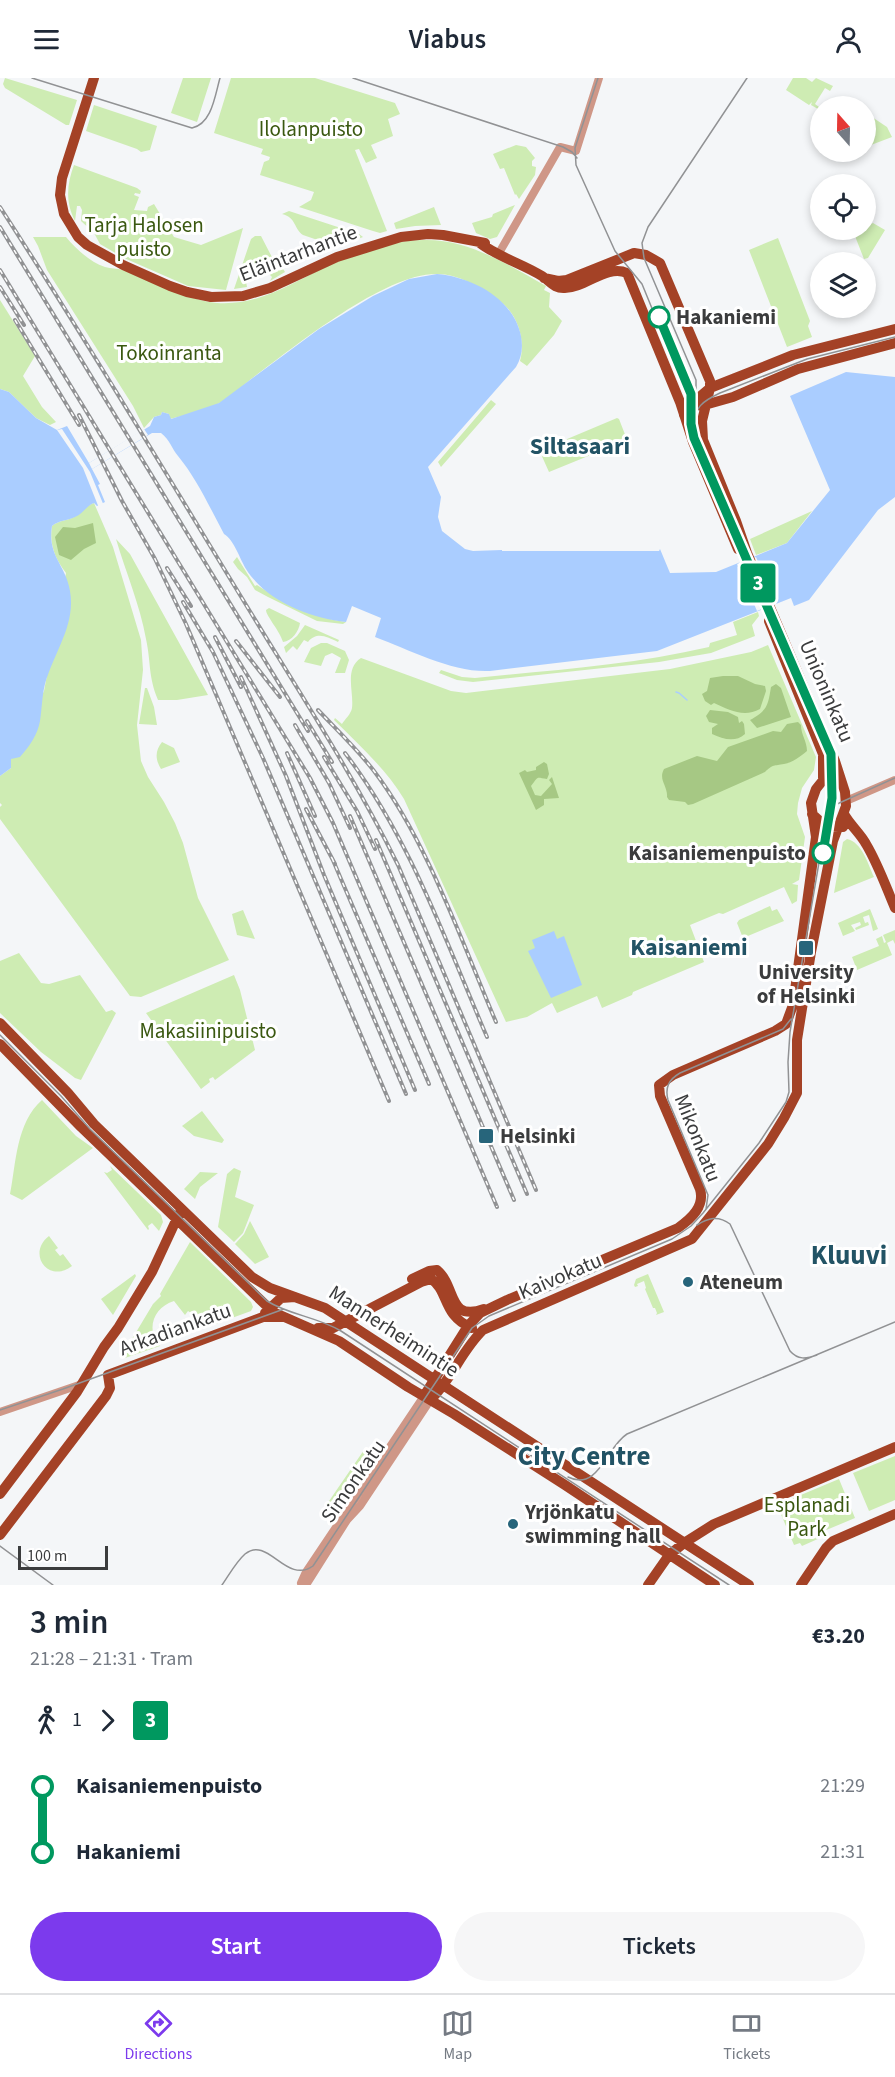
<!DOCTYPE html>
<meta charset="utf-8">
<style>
body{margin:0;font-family:"Source Sans 3",sans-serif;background:#f6f6f7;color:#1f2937;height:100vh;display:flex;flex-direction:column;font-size:22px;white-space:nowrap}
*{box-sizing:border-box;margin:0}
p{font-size:20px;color:#747a83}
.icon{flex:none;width:33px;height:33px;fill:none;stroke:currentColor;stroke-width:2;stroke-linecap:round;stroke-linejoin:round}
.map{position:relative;height:1507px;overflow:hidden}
.panel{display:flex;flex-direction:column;background:#fff;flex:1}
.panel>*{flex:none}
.badge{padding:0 12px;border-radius:4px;font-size:21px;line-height:39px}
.needle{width:39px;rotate:340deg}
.fabs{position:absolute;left:810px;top:18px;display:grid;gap:12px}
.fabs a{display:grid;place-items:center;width:66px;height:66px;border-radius:50%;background:#fff;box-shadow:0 3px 9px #0003;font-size:30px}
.scale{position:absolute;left:18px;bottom:15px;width:90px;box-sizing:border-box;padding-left:6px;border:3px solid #3b3c3d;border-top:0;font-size:16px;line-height:21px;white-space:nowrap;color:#3b3c3d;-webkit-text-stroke:4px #fff;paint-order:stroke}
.map>.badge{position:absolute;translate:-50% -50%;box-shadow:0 0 0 3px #fff}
.legs{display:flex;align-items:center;gap:9px;height:66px;padding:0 30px;font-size:20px}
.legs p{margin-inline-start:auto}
.overview{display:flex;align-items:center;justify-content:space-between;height:102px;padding:0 30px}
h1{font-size:33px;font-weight:600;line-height:45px}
.action{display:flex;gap:12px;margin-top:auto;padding:12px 30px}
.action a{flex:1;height:69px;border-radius:36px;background:#7c3aed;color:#fff;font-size:24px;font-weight:600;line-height:69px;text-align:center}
.action a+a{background:#f6f6f7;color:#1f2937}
ul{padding:0 30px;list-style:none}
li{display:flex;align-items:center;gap:21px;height:66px;font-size:22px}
li i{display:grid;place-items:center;width:9px;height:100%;margin:0 8px;background:currentColor}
li i::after{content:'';width:15px;height:15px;margin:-8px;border:4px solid;border-radius:50%;background:#fff}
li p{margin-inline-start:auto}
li:first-child i{background:linear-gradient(#0000 50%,currentColor 0)}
li:last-child i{background:linear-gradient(currentColor 50%,#0000 0)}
header{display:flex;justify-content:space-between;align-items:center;height:78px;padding:0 30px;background:#fff;font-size:27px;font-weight:600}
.tabs{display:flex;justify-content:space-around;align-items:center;height:84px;border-top:2px solid #e0e1e3;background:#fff;font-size:16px;color:#747a83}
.tabs a{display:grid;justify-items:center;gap:3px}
.tabs .current{color:#7c3aed}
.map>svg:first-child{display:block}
.green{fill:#ceecb3}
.forest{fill:#a6c884}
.water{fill:#aacdff}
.pier{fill:#f4f6f8}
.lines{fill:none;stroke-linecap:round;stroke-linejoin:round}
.stream{stroke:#aacdff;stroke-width:1.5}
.minor{stroke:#cf9787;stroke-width:8}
.major{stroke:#a44226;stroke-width:10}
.tram{stroke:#919294;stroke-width:1.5}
.rail-casing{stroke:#919294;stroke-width:4}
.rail{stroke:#fff;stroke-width:1.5;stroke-dasharray:4.5;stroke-linecap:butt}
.line-1-casing{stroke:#fff;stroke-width:14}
.line-1{stroke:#00985f;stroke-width:9}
.stop-1-dot{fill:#fff;stroke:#00985f;stroke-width:3}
.poi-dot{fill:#27657b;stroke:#fff;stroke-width:2}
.labels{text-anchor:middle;stroke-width:6;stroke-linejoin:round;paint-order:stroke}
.park-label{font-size:21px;fill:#3a5810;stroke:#fff}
.street-label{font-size:21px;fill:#3b3c3d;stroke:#fff}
.stop-label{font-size:21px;font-weight:bold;fill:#3b3c3d;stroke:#fff;text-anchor:start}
.poi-label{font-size:21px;font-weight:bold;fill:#3b3c3d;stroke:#fff;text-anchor:start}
.quarter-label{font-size:24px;font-weight:bold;fill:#225365;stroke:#fff}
.district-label{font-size:27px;font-weight:bold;fill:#225365;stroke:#fff}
</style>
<header><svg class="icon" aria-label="menu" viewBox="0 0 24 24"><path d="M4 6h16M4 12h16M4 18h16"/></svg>Viabus<svg class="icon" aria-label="person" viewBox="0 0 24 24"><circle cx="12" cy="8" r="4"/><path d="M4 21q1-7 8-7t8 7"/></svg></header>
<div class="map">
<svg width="895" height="1507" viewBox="0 0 895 1507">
<rect width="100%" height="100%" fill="#f4f6f8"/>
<!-- green -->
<path class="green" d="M5 0 77 22 69 47H66L5 10 3 6Z
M183 0H211L197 44 171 35Z
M231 0H315L395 25 400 36 388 41 393 58 371 67 377 80 366 85 359 71 355 72 387 153 380 155 373 153 299 129 311 122 314 114 260 97 264 84 269 82 270 79 261 76 263 71 214 55Z
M793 0H806L812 4 816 0 833 8 830 13 825 10 815 26 819 29 818 31 811 27 812 24 809 27 786 12Z
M94 27 157 48 150 72 141 74 137 71 86 53Z
M866 35 887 49 892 59 871 67 866 64Z
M516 67 526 69 535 80 532 83V88L536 89 535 97 519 121 516 116 515 117 504 90 500 91 493 76Z
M74 87 137 110 141 113 140 116 135 115 134 117 139 119 134 132 147 133 148 129 154 126 174 159 201 167 243 150 226 212 188 208 124 180 100 166 94 155 81 143 82 132 80 128H77L75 143C65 123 67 106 74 87Z
M515 127 497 159 490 161 476 155 472 145 492 139 493 136Z
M434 129 441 147 415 148 396 151 394 145Z
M289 133 359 156 363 159 338 169 303 157C293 150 297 140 282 136Z
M873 145 885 152 868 180 864 181 853 153 866 152V148Z
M255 158H261L275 185 280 186 285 194 270 203 272 199 266 193 260 196 250 193 245 198 247 209 234 211 251 161Z
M33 159H66C76 171 90 184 105 189 111 191 117 190 123 192 130 193 138 197 144 200 168 209 192 223 217 225 261 228 294 203 332 186 360 174 393 162 424 162 469 161 508 187 546 208L544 212 550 215 549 229 562 243 554 257 527 288 520 283C526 261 517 234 498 222 479 209 460 196 436 196 384 196 297 267 255 298 242 308 229 321 214 328 200 334 185 337 170 341L169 336 162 334 161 337 154 339 144 350 133 328 47 192 38 168Z
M778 160 810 243 808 248 812 259 787 269 749 172Z
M0 222 35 278 23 298 42 329 56 344 50 347 36 340 9 314 0 311Z
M491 322 496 326 441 389 438 384Z
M617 340 619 341 626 359 625 363 549 394 540 374 541 372Z
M94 425 113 469 141 562 143 592 137 647 141 683 148 699 164 724 175 745 183 765 198 820 229 882 141 919 130 918 0 741V729L2 727 0 725V698L11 690V681L44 613 66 495C55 481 49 466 52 448 59 442 67 443 74 439 82 435 86 427 94 425Z
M812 433 787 465 756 477 750 461Z
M116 461 130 476 208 617 177 622H158C148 598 151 584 146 561 140 527 126 495 116 461Z
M237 479 255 508 257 507C283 524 315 540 346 544L343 546 317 543 268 519 255 512 247 499 238 491 233 484Z
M269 530 300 545C299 553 292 563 283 564 280 553 266 538 266 532Z
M758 534 759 538 752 547 755 558 711 575 659 584 473 604 457 602 439 595 441 592 462 599 475 600C553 592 632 587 709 569L710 565 737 557 733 544Z
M305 547 339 562 338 564C327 559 317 553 308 564L304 562 297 572 293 568 286 575 284 569 297 558Z
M321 565H327L345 573 349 582 345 595H335L341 580 332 575 325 578 321 588 304 584 311 570Z
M768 567 816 679 814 692 802 710 798 725 797 736 805 759 799 802 792 806 798 807 797 823 792 826 784 809 723 836 719 835 690 847 704 884 633 914 632 917 602 930 597 918 557 935 552 925 527 939 506 944 404 721C386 691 359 667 334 642L335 640 342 646C345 641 351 636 352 630 354 614 344 591 361 580L451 613 466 615 670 591 751 574Z
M145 610H147L154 629 157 647 139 646Z
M162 664 174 670 180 684 161 691C155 681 155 673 162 664Z
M847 761C862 764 868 786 874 799L834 815 843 764Z
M770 828 772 833 777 831 784 843 743 860 737 845 739 842Z
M870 831 878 851 873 853 869 837 863 839 865 845 868 844 869 847 856 852 855 850 861 847 860 844 851 847 855 853 843 858 838 845Z
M243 832 255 861 237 857 232 836Z
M895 852V866L893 862 887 865 892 877 857 892 852 879 879 868 876 861 882 858 884 865 886 864 883 857Z
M19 875 41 905 49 906 80 897 106 934 112 932 116 935 81 1002 75 1000 41 974 0 935V883Z
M234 897 240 912 255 972 215 1002 213 999 209 1001 210 1004 201 1011 146 935Z
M42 1022 76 1058 93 1070 22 1122 10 1116C16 1085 16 1045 42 1022Z
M202 1033 224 1062 222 1065 194 1058 182 1048Z
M110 1088 161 1137 163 1144 159 1153 152 1145 148 1148 149 1151 148 1152 104 1094 107 1095 112 1092Z
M234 1090 241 1093 235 1119 254 1127 243 1155 234 1164 218 1149 227 1096Z
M200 1094 218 1095 200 1109 195 1121 184 1111Z
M250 1143 269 1179 255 1186 235 1166 244 1156Z
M49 1158 58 1170 55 1172 60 1178 63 1176 72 1188C49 1206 26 1176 49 1158Z
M190 1164 251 1224 253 1229 251 1233 210 1248 188 1233 185 1237 174 1223C154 1229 145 1251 160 1268L125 1280 123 1276 153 1226 161 1218 160 1216Z
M135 1196 136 1198 113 1237 101 1221Z
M648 1196 664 1234 656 1237 657 1235 655 1230H653L645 1211 646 1210 644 1203 637 1206 638 1208 635 1209 634 1207 636 1201Z
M364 1372 373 1373 380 1377 342 1436 327 1426Z
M895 1378V1422L869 1433 853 1395Z
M839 1401 855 1440 824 1453 820 1460 802 1468 800 1465 794 1467 777 1427Z"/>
<!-- forest -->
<path class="forest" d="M93 445 96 465 84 471 71 482 59 477 55 459 63 449 75 450Z
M723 598H738L755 606 765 608 766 613 760 631C744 640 729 632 714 625L711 627 705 623 702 616 707 613 710 600Z
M776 606 781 610 791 639 757 650 750 642C768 632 768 627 771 609Z
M710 632 728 634 738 639 739 645 742 643 744 646 745 656C735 665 723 661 712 656V650L718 646 709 644 706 638Z
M798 644 801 647C801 657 807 663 807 673 801 678 792 685 784 686 774 688 773 686 765 694L693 726 688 727 685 724 669 722 667 719C668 708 658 702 664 691L697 678 717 683 728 669 773 653 781 654 787 646Z
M544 684 547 686 549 696 547 701C535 699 539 698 531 708L535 717 541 718 552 706 549 702 552 699 559 720 544 721V727L536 732 519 695 525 692 527 694 536 692V689Z"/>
<!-- water -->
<path class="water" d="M437 196C472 199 513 220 521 258 523 269 522 279 516 289L428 389 441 419 438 439 442 453 465 471 473 473 502 472V473H659L660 471 670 495 716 494 787 465 830 412 790 318 846 294 895 299V419L878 432 809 522 794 528 791 520 657 573 490 593C453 595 410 572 375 559L381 540 352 528 346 544C310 540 266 523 246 491 240 481 234 462 224 456 210 430 197 401 178 378 172 371 170 362 161 355H152L92 391 100 406 98 407 105 424 97 428 94 425C86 428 83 436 75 439 67 443 59 442 52 448 47 478 66 487 70 513 76 547 54 574 45 606 42 618 42 630 40 643 38 656 29 669 20 679L11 681V690L0 698V311L9 314 36 340 57 352 67 348 89 385 150 348 154 339 161 337 162 334 169 336 171 341 219 325 319 251 373 218 409 201Z
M554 853 557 861 564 858 582 907 551 920 528 873 535 870 532 862Z"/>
<!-- pier -->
<path class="pier" d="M62 351 90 394 104 428 99 430 83 390 57 352Z
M144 351 148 357 92 391 89 385Z
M756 479 776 525 757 533 737 486Z"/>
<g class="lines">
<!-- stream -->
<path class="stream" d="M676 614 679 615 687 622"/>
<!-- minor -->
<path class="minor" d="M499 175 560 69 576 73 599 0
M846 723 895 702
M0 1334 82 1306
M304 1507 301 1505 306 1494 424 1318
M306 1507 347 1442 360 1428 431 1321"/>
<!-- major -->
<path class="major" d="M94 0 62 100 60 117 64 136 78 159 87 167 123 187 170 208 187 214 211 219 243 218 270 210 337 179 401 159 428 156 443 157 485 165
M480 165C496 178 523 186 542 198 550 203 554 211 565 210 585 210 607 186 627 195L680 324 693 364 738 471
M701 328 733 319 798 291 895 265
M684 337 690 327 710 310 793 277 895 251
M769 543 823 676V700
M812 736 825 748 843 749
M844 736C850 747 860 755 866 766 878 786 886 809 895 830
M0 945 68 1015 94 1046 252 1199 270 1210 325 1230 749 1507
M0 966 81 1049 273 1234 339 1263 408 1309 454 1336 565 1407 715 1507
M412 1201 429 1193 437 1192C457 1209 447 1244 484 1231
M265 1235 281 1220 295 1219
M318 1250H333L421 1204 431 1201C449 1212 442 1238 472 1250
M424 1318 468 1248 480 1235 507 1222 678 1150C692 1140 705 1128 700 1111L660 1018 659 1007 673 997 775 953 786 946 793 927 816 759 811 725 816 711 828 696 834 697 840 706
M431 1321C452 1301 462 1272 483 1252L692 1161 768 1066 784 1040 797 1015V962L811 874 833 763 846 728 845 714 835 683 747 475 736 443 703 362 702 343 710 310V303L660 185 646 177 634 175 567 202 558 203 544 200
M0 1416 77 1314 104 1269 118 1250 152 1194 179 1136
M0 1457 106 1318 110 1310 108 1297 263 1239H282
M648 1507 669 1477 684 1465 714 1446 895 1369
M801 1507 826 1470 833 1463 895 1436"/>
<!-- tram -->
<path class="tram" d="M32 0 192 50C212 46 215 17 220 0
M353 0 563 69 572 74 577 80
M688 331 696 315V302L644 180 642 165 648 149 747 0
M695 350C693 329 703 323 720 315L807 281 895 259
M828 737 831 731 837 726 895 700
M0 957 61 1018 90 1051 267 1223C289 1237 318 1239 341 1253L729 1507
M706 1131 708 1117 668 1022C665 1010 668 1002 680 995L783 951 791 941
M697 1147C708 1140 718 1137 730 1146L790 1273C798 1282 806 1281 817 1277
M0 1332 63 1311 284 1231
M568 1399C599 1414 606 1369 627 1356L895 1244
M0 1468 53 1507
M222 1507C229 1497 236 1484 245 1476 268 1457 286 1507 313 1488L472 1250 489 1238 672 1161 691 1148 703 1135 759 1065 786 1024 789 1014 788 984 790 954 829 726V682L694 365 688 345V320L685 311 642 206 615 173 576 87 575 70 598 0"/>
<defs>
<path id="rail" d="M0 129C82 255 159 384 237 512 292 603 351 692 398 787L536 1112
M0 149 308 653
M0 192 310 700 333 745 497 1129
M0 209 24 247
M15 242 79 347
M79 337 122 423 155 481 186 546 389 1023
M167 490 191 528
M183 524 213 574 263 680 406 1016
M215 559 241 609
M236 563 280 619
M241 599 286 698 324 797 415 1012
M318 632C337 652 357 671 374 693 427 763 461 862 496 944
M307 643 332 684
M295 647 329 705 350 750
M287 675 315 738
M345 675C410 760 445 862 487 959
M324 679 357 733 375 771
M306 731 335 786
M350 738 514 1122
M376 762 527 1116
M332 780 429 1006"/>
</defs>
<!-- rail casing -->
<use href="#rail" class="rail-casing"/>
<!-- rail -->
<use href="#rail" class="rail"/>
</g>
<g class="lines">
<defs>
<path id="line-1" d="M659 239 691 316V346L694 360 831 676 832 720 823 775"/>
</defs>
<!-- line-1 casing -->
<use href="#line-1" class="line-1-casing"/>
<!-- line-1 -->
<use href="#line-1" class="line-1"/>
</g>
<!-- markers -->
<g class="stop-1-dot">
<circle cx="659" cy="239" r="10"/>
<circle cx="823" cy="775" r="10"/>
</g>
<g class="poi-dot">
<rect x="798" y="862" width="16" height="16" rx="3"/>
<rect x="478" y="1050" width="16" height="16" rx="3"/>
<circle cx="688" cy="1204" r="6"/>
<circle cx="513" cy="1446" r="6"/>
</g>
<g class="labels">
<!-- park labels -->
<g class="park-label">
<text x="311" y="58">Ilolanpuisto</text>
<text x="144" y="154">Tarja Halosen<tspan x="144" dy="24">puisto</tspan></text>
<text x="169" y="282">Tokoinranta</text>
<text x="208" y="960">Makasiinipuisto</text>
<text x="807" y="1434">Esplanadi<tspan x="807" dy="24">Park</tspan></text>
</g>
<!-- street labels -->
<g class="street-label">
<text transform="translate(298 175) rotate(-21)" y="7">Eläintarhantie</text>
<text transform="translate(827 613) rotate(67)" y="7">Unioninkatu</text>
<text transform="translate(698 1060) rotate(68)" y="7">Mikonkatu</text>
<text transform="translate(560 1198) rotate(-23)" y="7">Kaivokatu</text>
<text transform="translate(175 1251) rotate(-20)" y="7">Arkadiankatu</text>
<text transform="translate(394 1253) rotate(33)" y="7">Mannerheimintie</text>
<text transform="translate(353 1403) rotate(-55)" y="7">Simonkatu</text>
</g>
<!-- stop labels -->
<g class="stop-label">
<text x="676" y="246">Hakaniemi</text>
<text x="806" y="782" text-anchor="end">Kaisaniemenpuisto</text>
</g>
<!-- poi labels -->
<g class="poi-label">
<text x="806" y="901" text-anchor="middle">University<tspan x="806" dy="24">of Helsinki</tspan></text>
<text x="500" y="1065">Helsinki</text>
<text x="700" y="1211">Ateneum</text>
<text x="525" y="1441">Yrjönkatu<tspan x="525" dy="24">swimming hall</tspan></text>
</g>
<!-- quarter labels -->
<g class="quarter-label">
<text x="580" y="376">Siltasaari</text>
<text x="689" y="877">Kaisaniemi</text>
</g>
<!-- district labels -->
<g class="district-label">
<text x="849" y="1186">Kluuvi</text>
<text x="584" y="1387">City Centre</text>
</g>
</g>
</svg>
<div class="fabs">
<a><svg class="needle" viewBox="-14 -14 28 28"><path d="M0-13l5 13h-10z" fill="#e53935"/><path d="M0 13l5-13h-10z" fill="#747a83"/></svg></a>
<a><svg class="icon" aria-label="locate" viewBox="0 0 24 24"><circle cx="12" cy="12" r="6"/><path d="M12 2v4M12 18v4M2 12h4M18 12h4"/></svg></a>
<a><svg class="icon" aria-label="layers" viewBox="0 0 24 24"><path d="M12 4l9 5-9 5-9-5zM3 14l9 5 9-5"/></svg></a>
</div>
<div class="scale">100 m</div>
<b class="badge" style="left:758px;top:505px;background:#00985f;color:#fff">3</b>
</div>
<section class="panel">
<div class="overview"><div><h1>3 min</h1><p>21:28 – 21:31 · Tram</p></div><b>€3.20</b></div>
<div class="legs"><svg class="icon" aria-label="walk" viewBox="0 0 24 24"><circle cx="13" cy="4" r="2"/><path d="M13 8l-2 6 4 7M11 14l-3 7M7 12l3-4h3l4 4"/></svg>1<svg class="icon" aria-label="forward" viewBox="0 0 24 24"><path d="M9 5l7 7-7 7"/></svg><b class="badge" style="background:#00985f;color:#fff">3</b></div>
<ul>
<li><i style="color:#00985f"></i><b>Kaisaniemenpuisto</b><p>21:29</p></li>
<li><i style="color:#00985f"></i><b>Hakaniemi</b><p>21:31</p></li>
</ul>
<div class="action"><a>Start</a><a>Tickets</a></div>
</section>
<nav class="tabs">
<a class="current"><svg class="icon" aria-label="directions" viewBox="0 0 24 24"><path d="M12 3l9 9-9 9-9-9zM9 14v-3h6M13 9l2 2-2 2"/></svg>Directions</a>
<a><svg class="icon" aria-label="map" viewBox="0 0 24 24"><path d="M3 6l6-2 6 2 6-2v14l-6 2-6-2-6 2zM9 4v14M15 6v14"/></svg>Map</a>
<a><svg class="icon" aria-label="tickets" viewBox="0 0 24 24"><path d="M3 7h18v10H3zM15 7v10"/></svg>Tickets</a>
</nav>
